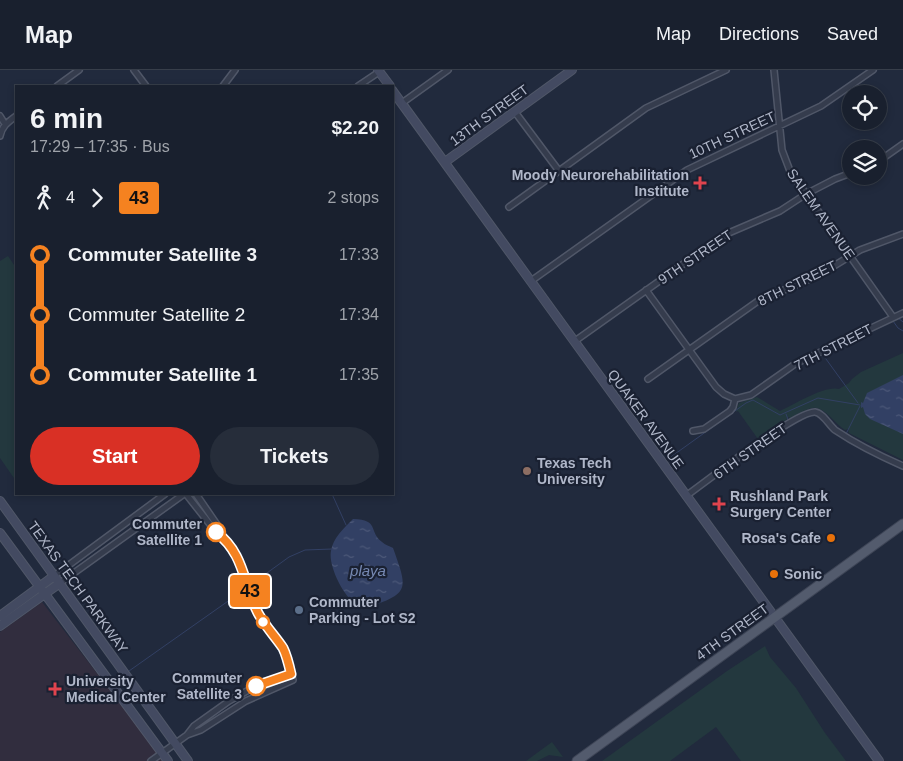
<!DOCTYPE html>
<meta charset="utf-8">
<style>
body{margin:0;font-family:Helvetica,sans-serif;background:#262d3a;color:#f1f3f6;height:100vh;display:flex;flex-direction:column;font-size:19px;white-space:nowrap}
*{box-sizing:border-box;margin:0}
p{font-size:16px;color:#9fa3aa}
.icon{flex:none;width:28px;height:28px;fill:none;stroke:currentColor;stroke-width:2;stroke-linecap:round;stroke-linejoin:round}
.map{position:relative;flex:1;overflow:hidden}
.sheet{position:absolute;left:15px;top:15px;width:379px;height:410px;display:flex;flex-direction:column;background:#19202e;border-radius:0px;box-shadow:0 2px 8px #0003,0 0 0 1px #373e4a}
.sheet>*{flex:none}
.badge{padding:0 10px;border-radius:4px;font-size:18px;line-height:32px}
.fabs{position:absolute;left:842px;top:15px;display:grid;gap:10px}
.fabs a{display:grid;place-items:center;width:45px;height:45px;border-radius:50%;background:#19202e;box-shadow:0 2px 8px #0003,0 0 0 1px #373e4a;font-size:25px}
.map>.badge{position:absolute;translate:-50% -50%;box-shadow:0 0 0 2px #fff}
.legs{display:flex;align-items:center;gap:8px;height:55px;padding:0 15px;font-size:16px}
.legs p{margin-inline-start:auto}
.head{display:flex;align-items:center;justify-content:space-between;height:85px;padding:0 15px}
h1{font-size:28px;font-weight:600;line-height:38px}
.primary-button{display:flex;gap:10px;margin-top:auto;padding:10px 15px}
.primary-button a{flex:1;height:58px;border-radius:30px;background:#d93025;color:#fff;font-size:20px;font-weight:600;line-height:58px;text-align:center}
.primary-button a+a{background:#262d3a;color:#f1f3f6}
ul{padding:0 15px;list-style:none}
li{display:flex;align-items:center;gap:18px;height:60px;font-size:19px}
li i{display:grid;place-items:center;width:8px;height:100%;margin:0 6px;background:currentColor}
li i::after{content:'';width:12px;height:12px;margin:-6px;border:4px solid;border-radius:50%;background:#19202e}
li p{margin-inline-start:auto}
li:first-child i{background:linear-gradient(#0000 50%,currentColor 0)}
li:last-child i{background:linear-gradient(currentColor 50%,#0000 0)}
header{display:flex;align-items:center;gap:30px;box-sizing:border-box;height:70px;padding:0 25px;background:#19202e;border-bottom:1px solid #373e4a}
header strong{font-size:24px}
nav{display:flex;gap:28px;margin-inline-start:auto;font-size:18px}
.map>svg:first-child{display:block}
.medical{fill:#312d3e}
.green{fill:#23383e}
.water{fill:url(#water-ripples)}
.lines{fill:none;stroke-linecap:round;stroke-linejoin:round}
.stream{stroke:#324064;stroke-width:1}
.street-casing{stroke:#505768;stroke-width:8}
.secondary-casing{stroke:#505768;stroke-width:10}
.primary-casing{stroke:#3e4556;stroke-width:11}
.street{stroke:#353c4d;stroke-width:5}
.secondary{stroke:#434a61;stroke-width:8}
.primary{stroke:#535b6d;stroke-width:9}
.line-1-casing{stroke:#fff;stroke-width:11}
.line-1{stroke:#f58220;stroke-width:8}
.health-dot{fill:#e0444e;stroke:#1a2132;stroke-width:2}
.education-dot{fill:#8d6e63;stroke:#1a2132;stroke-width:2}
.stop-1-dot{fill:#fff;stroke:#f58220;stroke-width:2.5}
.food-dot{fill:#e8710a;stroke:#1a2132;stroke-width:2}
.service-dot{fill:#5c6f8a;stroke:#1a2132;stroke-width:2}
.labels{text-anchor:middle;stroke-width:4.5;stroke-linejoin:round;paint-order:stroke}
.street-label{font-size:14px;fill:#b0b7c9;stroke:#1a2132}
.poi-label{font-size:14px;font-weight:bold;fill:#b0b7c9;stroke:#1a2132;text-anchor:start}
.stop-label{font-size:14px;font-weight:bold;fill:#b0b7c9;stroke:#1a2132;text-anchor:end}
.water-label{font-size:15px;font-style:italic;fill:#7689b3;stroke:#1a2132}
</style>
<header>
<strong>Map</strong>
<nav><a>Map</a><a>Directions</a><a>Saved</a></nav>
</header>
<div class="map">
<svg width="903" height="691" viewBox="0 0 903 691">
<defs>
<pattern id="water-ripples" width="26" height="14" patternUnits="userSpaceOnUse" patternTransform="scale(1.25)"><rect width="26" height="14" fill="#324064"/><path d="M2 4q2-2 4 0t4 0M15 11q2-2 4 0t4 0" fill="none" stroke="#4d5979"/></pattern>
</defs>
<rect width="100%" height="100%" fill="#212a3d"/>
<!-- medical -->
<path class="medical" d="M42 532 150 672 164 691H0V562Z"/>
<!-- green -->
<path class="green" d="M8 186 16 198V411L0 388V191Z
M903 283V390L849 363 848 359 845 360C836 355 824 336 813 338 806 339 797 344 791 348L787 347V349L758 369 738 341 736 342 739 333 757 327 780 341C793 335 825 315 839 319L849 313 852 309 861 302Z
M765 576 770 587 796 618 825 663 846 691H741L716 657 670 691H602L727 601Z
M552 672 563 687 549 685 537 691H526Z"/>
<!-- water -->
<path class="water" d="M903 305V364L870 349 865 344 863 337 861 338V332L863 333 867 323Z
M353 449C380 450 368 461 382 472 385 475 390 476 393 478 408 520 410 523 366 538 362 537 358 535 355 533 343 526 328 495 331 481 333 468 344 458 353 449Z"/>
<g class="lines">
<!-- stream -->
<path class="stream" d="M897 247 903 252
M893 251 898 258 903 261
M826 289 858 333
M786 344 789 352
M846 364 860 336
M668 389 746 333 753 330 780 345 818 328 860 335
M332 424 346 455
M260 508 289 487 305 480 332 479
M129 601 241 522"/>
<defs>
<path id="street" d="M134 0 146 16
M774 0 782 80 790 101 893 247
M57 16 79 0
M223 16 235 0
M358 16 379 2
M402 33 448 0
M515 42 559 101
M0 46 5 54
M0 66C2 56 8 52 16 46
M879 91 903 74
M509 137 646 38 726 0
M531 211 687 100 821 36 873 0
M646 220 716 317 724 324 735 329
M575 271 724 165 780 141 806 124 835 109 851 103
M648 309 758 231 819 205 860 180 903 164
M693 361 704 359 730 341 733 337 735 329 751 325 795 294 903 243
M186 424 216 462 223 467
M686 426C707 411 796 341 815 342 823 343 829 355 835 360 856 374 880 386 903 396
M54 506 165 424
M60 513 184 424
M187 665 201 660 246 631 293 610 289 592 283 578 257 542 243 499 223 467 220 459 196 424
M151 691 187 665 194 656 229 631 256 616 291 603"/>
<path id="secondary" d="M378 0 390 16
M392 20 879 691
M445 92 572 0
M0 431 188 691
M0 463 168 691
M0 546 54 506
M0 556 60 513"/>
<path id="primary" d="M577 691 903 454"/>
</defs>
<!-- street casing -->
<use href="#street" class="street-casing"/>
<!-- secondary casing -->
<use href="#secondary" class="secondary-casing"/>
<!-- primary casing -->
<use href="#primary" class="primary-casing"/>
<!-- street -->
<use href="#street" class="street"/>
<!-- secondary -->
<use href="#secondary" class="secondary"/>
<!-- primary -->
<use href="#primary" class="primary"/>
</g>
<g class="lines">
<defs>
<path id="line-1" d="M216 462C245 484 243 514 258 543 265 556 275 566 283 578 287 586 289 595 291 604L256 616"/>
</defs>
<!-- line-1 casing -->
<use href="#line-1" class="line-1-casing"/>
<!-- line-1 -->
<use href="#line-1" class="line-1"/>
</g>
<!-- markers -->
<g class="health-dot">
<path d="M697.5 105.5h5v5h5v5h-5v5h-5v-5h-5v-5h5z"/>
<path d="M716.5 426.5h5v5h5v5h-5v5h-5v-5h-5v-5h5z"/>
<path d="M52.5 611.5h5v5h5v5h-5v5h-5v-5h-5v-5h5z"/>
</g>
<circle class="education-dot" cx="527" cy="401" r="5"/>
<g class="stop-1-dot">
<circle cx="216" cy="462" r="9"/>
<circle cx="263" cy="552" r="6"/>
<circle cx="256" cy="616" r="9"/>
</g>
<g class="food-dot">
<circle cx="831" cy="468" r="5"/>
<circle cx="774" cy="504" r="5"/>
</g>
<circle class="service-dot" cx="299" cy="540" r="5"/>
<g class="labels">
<!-- street labels -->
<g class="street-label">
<text transform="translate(489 45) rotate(-36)" y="5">13TH STREET</text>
<text transform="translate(732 65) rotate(-25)" y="5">10TH STREET</text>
<text transform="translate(821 144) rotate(55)" y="5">SALEM AVENUE</text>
<text transform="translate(695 187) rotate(-34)" y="5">9TH STREET</text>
<text transform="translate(797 213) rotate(-26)" y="5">8TH STREET</text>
<text transform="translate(833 277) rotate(-27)" y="5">7TH STREET</text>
<text transform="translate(646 349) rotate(54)" y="5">QUAKER AVENUE</text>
<text transform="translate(750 381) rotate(-35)" y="5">6TH STREET</text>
<text transform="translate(78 517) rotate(54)" y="5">TEXAS TECH PARKWAY</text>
<text transform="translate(732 562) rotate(-36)" y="5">4TH STREET</text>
</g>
<!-- poi labels -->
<g class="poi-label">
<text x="689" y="110" text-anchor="end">Moody Neurorehabilitation<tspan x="689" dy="16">Institute</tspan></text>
<text x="537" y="398">Texas Tech<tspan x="537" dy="16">University</tspan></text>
<text x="730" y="431">Rushland Park<tspan x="730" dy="16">Surgery Center</tspan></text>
<text x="821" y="473" text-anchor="end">Rosa's Cafe</text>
<text x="784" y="509">Sonic</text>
<text x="309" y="537">Commuter<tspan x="309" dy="16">Parking - Lot S2</tspan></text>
<text x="66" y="616">University<tspan x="66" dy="16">Medical Center</tspan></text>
</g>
<!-- stop labels -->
<g class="stop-label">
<text x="202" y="459">Commuter<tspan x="202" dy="16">Satellite 1</tspan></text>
<text x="242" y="613">Commuter<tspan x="242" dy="16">Satellite 3</tspan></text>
</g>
<!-- water labels -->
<g class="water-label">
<text x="368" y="506">playa</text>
</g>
</g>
</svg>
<div class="fabs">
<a><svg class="icon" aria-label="locate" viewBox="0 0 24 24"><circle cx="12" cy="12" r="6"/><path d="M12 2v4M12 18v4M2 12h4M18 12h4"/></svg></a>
<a><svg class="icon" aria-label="layers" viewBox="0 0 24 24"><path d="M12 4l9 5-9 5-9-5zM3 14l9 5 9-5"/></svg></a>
</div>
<b class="badge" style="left:250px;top:521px;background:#f58220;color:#111">43</b>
<section class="sheet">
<div class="head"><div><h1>6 min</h1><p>17:29 – 17:35 · Bus</p></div><b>$2.20</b></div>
<div class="legs"><svg class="icon" aria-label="walk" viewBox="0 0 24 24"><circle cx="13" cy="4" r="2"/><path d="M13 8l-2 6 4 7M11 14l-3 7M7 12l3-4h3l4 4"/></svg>4<svg class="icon" aria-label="forward" viewBox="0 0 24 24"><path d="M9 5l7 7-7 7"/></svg><b class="badge" style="background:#f58220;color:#111">43</b><p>2 stops</p></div>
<ul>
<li><i style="color:#f58220"></i><b>Commuter Satellite 3</b><p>17:33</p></li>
<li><i style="color:#f58220"></i><span>Commuter Satellite 2</span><p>17:34</p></li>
<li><i style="color:#f58220"></i><b>Commuter Satellite 1</b><p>17:35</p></li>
</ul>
<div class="primary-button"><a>Start</a><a>Tickets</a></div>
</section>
</div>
